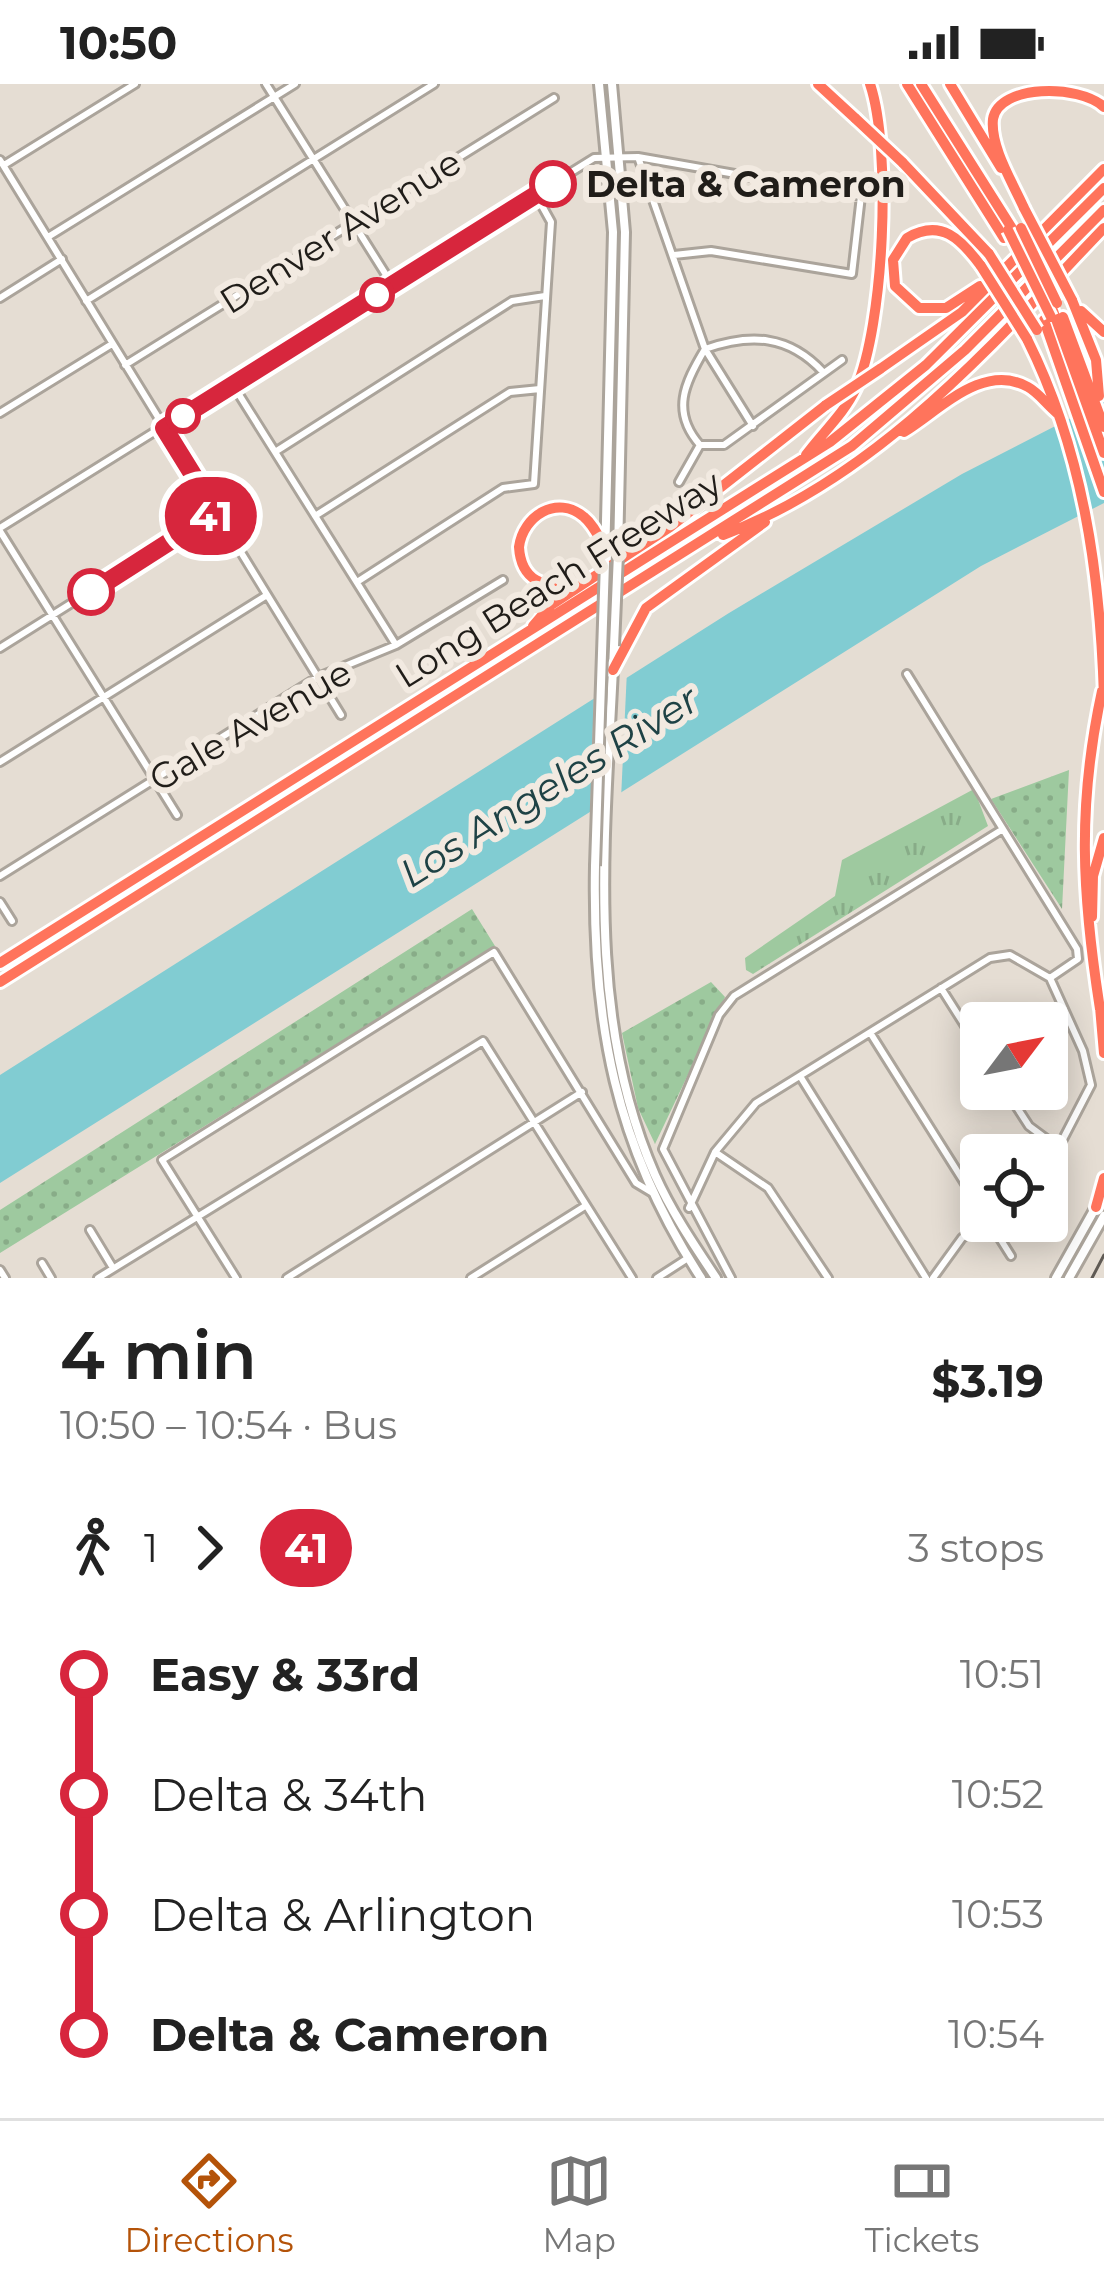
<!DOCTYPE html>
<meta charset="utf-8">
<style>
body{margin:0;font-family:Montserrat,sans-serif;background:#f6f6f6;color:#222;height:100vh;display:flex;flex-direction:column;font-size:45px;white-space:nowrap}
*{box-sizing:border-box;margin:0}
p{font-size:39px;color:#767676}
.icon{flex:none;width:66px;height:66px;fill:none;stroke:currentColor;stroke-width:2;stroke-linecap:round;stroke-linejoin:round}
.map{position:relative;height:1194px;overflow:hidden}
.panel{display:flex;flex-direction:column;background:#fff;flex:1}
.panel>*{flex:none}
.badge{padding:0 24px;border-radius:39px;font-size:42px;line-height:78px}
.needle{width:78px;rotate:58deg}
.controls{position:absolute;left:960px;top:918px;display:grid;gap:24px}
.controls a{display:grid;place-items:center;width:108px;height:108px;border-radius:12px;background:#fff;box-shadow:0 6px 30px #0003;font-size:60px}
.map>.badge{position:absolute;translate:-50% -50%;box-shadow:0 0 0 6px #fff}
.legs{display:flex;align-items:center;gap:18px;height:132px;padding:0 60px;font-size:39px}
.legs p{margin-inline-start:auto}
.head{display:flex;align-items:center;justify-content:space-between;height:204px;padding:0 60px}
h1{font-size:66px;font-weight:600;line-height:90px}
ul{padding:0 60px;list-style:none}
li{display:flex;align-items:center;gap:42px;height:120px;font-size:45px}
li i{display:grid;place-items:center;width:18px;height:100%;margin:0 15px;background:currentColor}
li i::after{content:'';width:30px;height:30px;margin:-15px;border:9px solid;border-radius:50%;background:#fff}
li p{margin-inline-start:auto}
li:first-child i{background:linear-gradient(#0000 50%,currentColor 0)}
li:last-child i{background:linear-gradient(currentColor 50%,#0000 0)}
.status{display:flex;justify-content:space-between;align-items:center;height:84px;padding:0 60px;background:#fff;direction:ltr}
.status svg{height:33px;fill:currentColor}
.tab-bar{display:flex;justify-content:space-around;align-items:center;height:168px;border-top:3px solid #e0e0e0;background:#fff;font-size:33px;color:#767676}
.tab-bar a{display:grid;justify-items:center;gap:6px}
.tab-bar .current{color:#b45309}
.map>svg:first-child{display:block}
.grass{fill:url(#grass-tufts)}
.park{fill:url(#park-dots)}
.water{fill:#81ccd2}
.pier{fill:#e5ddd3}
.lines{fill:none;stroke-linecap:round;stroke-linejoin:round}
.minor-casing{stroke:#aba49b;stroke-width:12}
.secondary-casing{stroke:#aba49b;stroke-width:14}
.motorway-casing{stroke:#fff;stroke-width:16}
.minor{stroke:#fff;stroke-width:6}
.secondary{stroke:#fff;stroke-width:8}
.motorway{stroke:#ff745c;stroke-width:10}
.tram{stroke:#5f5a54;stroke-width:3}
.secondary-bridge-casing{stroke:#aba49b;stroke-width:14;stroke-linecap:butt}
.motorway-bridge-casing{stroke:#fff;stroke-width:16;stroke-linecap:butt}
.secondary-bridge{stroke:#fff;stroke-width:8}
.motorway-bridge{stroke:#ff745c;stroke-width:10}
.line-1-casing{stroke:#fff;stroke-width:27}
.line-1{stroke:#d7263d;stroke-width:18}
.stop-1-dot{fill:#fff;stroke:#d7263d;stroke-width:6}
.labels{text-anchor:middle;stroke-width:12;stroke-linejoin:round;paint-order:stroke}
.stop-label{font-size:36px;font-weight:bold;fill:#201d19;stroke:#f2eae1;text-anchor:start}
.street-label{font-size:36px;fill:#201d19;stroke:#f2eae1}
.water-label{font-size:39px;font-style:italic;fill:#1e4245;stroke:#f2eae1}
</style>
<div class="status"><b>10:50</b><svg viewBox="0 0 49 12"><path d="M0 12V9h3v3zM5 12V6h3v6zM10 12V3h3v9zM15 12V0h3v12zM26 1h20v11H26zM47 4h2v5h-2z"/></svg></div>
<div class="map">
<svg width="1104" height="1194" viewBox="0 0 1104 1194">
<defs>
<pattern id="grass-tufts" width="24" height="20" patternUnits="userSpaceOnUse" patternTransform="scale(3)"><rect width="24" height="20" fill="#9ec99f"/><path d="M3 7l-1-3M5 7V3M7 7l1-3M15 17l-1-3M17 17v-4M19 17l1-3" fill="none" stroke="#88ac88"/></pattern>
<pattern id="park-dots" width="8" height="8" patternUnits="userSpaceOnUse" patternTransform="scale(3)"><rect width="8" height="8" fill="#9ec99f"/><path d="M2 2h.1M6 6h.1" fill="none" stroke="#88ac88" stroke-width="1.8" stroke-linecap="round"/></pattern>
</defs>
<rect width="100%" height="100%" fill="#e5ddd3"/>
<!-- grass -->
<path class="grass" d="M974 705 988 742 753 890 746 886 745 874 835 812 842 776Z"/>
<!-- park -->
<path class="park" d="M1069 686 1062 825 991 715Z
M472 825 495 862 0 1169V1126Z
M711 898 725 913 655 1060 638 1024 622 949Z"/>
<!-- water -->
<path class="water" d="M1104 317V419L981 482 0 1099V991L729 529 962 390Z"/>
<!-- pier -->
<path class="pier" d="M627 586 621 715 590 735 594 607Z"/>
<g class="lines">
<defs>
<path id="minor" d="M266 0 393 202
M638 73 705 265 753 342
M0 76 341 631
M4 81 135 0
M48 153 295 0
M0 214 62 175
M86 217 434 0
M125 281 554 14
M233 301 396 561
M0 329 112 260
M700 361C671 328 684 300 705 265 751 249 789 251 823 288
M700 361H724L842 276
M275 368 512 217 545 212
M679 398 700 361
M315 432 510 308 540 305
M0 444 594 74 638 73 861 112 852 190 711 167 674 171
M0 447 177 731
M357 498 503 404 534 400 551 138 536 111
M0 564 215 429
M907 590 1077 865 1078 875 1050 894
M0 678 267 511
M0 792 318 593 396 561 503 496
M0 818 12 837
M941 904 981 967
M871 950 981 1125
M800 992 926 1194
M1005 1005 1029 1042 1060 1065
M715 1068 768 1104 828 1194
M1047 1086 1091 1001 1083 967 1050 894
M689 1124 715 1068 756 1019 990 874 1010 871 1050 894
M989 1137 1011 1172
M90 1146 113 1184
M42 1179 51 1194
M0 1186 5 1194
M98 1194 483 957 632 1194
M236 1194 162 1076 494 868 636 1099 651 1108
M287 1194 582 1008
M471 1194 585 1122
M657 1194 688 1174
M731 1194 663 1065 719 931 734 912 1003 745
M933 1194 962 1154 987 1137"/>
<path id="secondary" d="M599 0 613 148 605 478
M612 0 625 148 618 470
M614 562C607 737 582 926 655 1091 671 1127 694 1161 716 1194
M595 782C592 938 615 1062 701 1194
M1056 1194 1097 1121
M1069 1194 1104 1132"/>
<path id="motorway" d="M818 0 856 35
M907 0 1004 154
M921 0 1015 149
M950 0 1001 84
M902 78 989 170
M1024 124C1013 99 990 63 993 35 999 0 1079 0 1104 23
M980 202 946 224H919L895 202 893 176 907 154C941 134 961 155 981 182
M1072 216 1096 276 1099 312
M1052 224 1104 369
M1081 227 1104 248
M1063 233 1104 343
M1044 236 1104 408
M1027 255C1083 367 1100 488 1104 612
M880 285 962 228 1104 85
M904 348C940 326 983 278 1028 303 1039 309 1047 321 1057 329
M806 371C822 349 844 330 856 304 884 242 892 65 870 0
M723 451C879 392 991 262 1104 144
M574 503C544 504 521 497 519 463 523 432 557 410 584 433 594 441 599 454 606 466
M533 542 551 521 670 443 826 321
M613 586 646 524 765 438
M1092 833 1093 792 1104 754
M0 879 830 358 926 281 1104 104
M0 898 852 362 965 266 1104 126
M1100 923 1104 969
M1100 925C1082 810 1077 722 1102 607
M1096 1123 1104 1094"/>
</defs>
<!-- minor casing -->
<use href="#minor" class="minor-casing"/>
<!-- secondary casing -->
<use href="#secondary" class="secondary-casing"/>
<!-- motorway casing -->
<use href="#motorway" class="motorway-casing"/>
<!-- minor -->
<use href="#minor" class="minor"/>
<!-- secondary -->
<use href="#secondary" class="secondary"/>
<!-- motorway -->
<use href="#motorway" class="motorway"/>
<!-- tram -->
<path class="tram" d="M1092 1194 1104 1171"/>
<defs>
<path id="secondary-bridge" d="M614 562 618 470
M595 782 605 478"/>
<path id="motorway-bridge" d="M856 35 902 78
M1024 124 1072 216
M1021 144 1057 219
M1008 146 1051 233
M989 170 1037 246
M981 182 1027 255
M826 321 880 285"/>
</defs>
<!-- secondary-bridge casing -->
<use href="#secondary-bridge" class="secondary-bridge-casing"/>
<!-- motorway-bridge casing -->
<use href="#motorway-bridge" class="motorway-bridge-casing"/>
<!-- secondary-bridge -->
<use href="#secondary-bridge" class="secondary-bridge"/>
<!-- motorway-bridge -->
<use href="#motorway-bridge" class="motorway-bridge"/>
</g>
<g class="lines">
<defs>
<path id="line-1" d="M91 508 216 428 164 344 553 100"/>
</defs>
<!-- line-1 casing -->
<use href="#line-1" class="line-1-casing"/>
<!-- line-1 -->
<use href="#line-1" class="line-1"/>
</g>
<!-- markers -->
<g class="stop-1-dot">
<circle cx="553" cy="100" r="21"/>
<circle cx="377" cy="211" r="15"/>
<circle cx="183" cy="332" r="15"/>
<circle cx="91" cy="508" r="21"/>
</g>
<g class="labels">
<!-- stop labels -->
<g class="stop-label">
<text x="586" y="113">Delta &amp; Cameron</text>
</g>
<!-- street labels -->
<g class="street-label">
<text transform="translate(340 147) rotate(-32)" y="13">Denver Avenue</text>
<text transform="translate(558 495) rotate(-32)" y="13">Long Beach Freeway</text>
<text transform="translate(250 641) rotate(-30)" y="13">Gale Avenue</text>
</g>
<!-- water labels -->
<g class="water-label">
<text transform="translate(549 702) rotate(-32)" y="14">Los Angeles River</text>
</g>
</g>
</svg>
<div class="controls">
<a><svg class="needle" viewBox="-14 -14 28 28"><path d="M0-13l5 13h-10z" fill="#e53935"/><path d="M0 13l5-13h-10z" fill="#767676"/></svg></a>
<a><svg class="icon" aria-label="locate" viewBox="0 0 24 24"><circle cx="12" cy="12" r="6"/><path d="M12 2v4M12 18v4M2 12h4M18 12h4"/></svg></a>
</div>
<b class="badge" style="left:211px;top:432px;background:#d7263d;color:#fff">41</b>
</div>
<section class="panel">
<div class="head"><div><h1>4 min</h1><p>10:50 – 10:54 · Bus</p></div><b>$3.19</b></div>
<div class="legs"><svg class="icon" aria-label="walk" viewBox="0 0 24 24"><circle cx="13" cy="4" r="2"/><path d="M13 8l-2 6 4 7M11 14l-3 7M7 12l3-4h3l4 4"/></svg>1<svg class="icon" aria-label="forward" viewBox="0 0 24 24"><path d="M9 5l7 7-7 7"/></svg><b class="badge" style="background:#d7263d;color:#fff">41</b><p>3 stops</p></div>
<ul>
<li><i style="color:#d7263d"></i><b>Easy &amp; 33rd</b><p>10:51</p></li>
<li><i style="color:#d7263d"></i><span>Delta &amp; 34th</span><p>10:52</p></li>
<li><i style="color:#d7263d"></i><span>Delta &amp; Arlington</span><p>10:53</p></li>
<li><i style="color:#d7263d"></i><b>Delta &amp; Cameron</b><p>10:54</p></li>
</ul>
</section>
<nav class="tab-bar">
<a class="current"><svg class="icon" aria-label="directions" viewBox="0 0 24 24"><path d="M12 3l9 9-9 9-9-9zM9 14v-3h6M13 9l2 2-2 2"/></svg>Directions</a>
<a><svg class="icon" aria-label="map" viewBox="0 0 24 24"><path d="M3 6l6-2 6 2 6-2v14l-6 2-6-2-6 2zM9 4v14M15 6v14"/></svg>Map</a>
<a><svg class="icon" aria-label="tickets" viewBox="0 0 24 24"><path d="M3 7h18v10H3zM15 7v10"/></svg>Tickets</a>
</nav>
